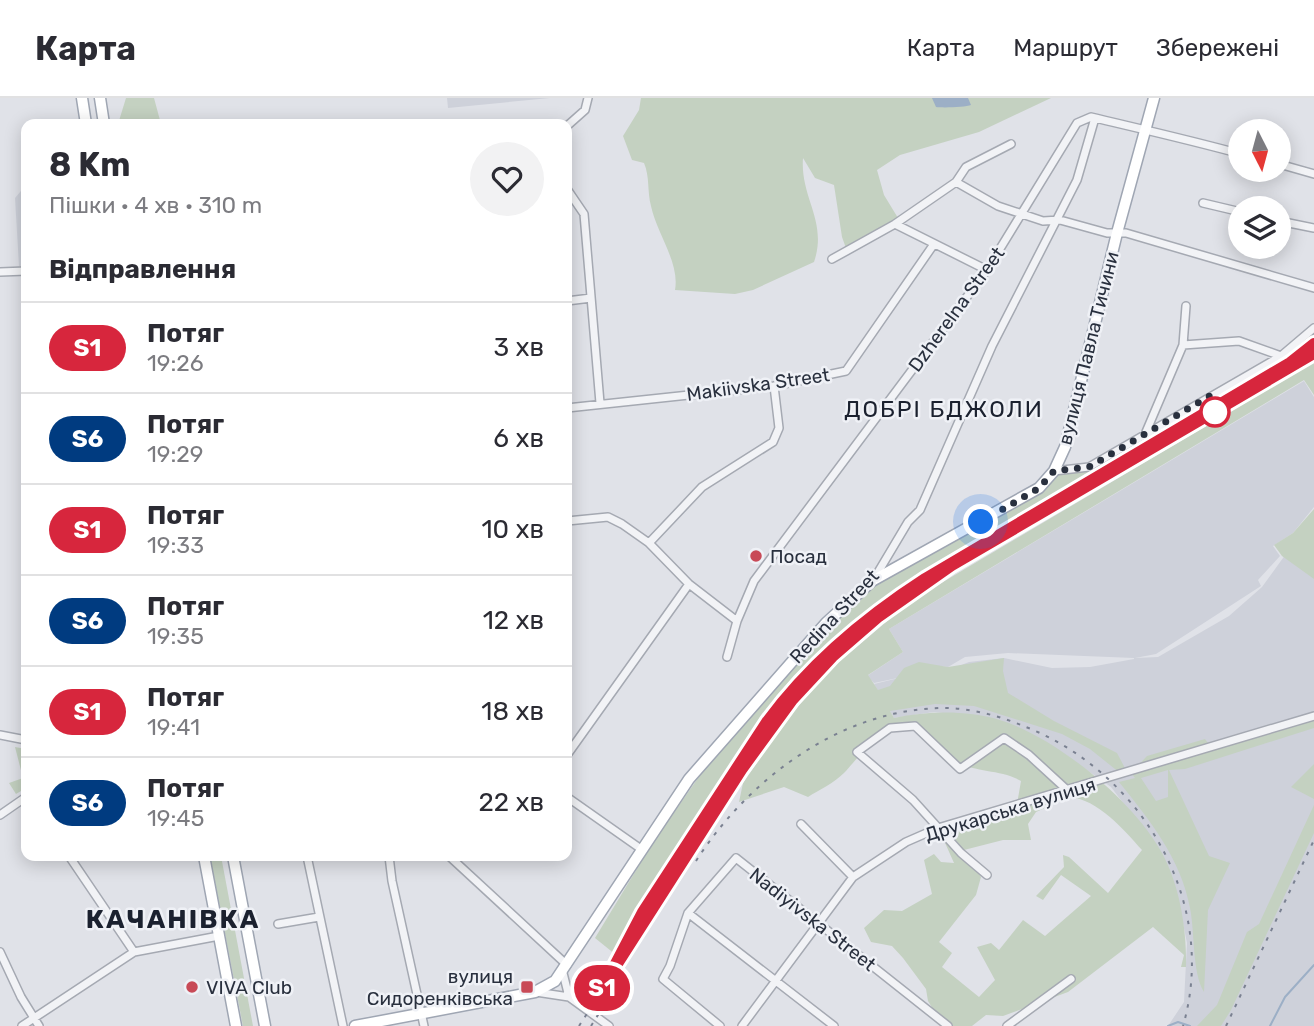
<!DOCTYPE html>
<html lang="uk">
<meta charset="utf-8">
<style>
body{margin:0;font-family:Rubik,sans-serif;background:#f2f2f3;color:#2b2b33;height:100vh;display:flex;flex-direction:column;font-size:26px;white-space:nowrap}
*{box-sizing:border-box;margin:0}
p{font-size:23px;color:#7c7c81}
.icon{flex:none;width:38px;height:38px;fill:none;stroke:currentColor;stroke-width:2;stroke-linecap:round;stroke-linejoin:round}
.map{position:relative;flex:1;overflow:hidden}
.panel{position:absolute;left:21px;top:21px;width:551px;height:742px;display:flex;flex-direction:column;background:#fff;border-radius:14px;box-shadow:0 4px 18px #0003}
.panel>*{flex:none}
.badge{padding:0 14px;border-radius:23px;font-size:24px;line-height:46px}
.needle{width:46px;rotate:174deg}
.buttons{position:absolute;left:1228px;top:21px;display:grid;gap:14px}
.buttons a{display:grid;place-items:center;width:63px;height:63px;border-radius:50%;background:#fff;box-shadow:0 4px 18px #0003;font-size:35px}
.you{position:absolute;width:35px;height:35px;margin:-18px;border:5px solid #fff;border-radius:50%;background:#1a73e8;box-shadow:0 0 0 10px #1a73e833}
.map>.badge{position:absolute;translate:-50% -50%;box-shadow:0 0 0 4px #fff}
h2{padding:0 28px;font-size:26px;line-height:63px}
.round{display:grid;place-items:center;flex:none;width:74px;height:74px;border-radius:37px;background:#f2f2f3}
.headline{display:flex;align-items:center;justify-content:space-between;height:119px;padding:0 28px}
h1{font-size:33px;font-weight:700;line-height:52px}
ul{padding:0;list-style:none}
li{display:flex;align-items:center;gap:21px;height:91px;padding:0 28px;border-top:2px solid #e1e1e2}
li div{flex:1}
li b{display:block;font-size:26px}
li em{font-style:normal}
li .badge{min-width:77px;font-weight:700;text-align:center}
header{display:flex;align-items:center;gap:42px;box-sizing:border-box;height:98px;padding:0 35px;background:#fff;border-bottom:2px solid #e1e1e2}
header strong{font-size:33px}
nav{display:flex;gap:38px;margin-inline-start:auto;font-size:24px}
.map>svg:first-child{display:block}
.built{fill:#ced1da;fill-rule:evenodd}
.green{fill:#c4d1c1;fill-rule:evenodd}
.water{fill:#9cafc6}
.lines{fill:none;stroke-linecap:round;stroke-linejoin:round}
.stream{stroke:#9cafc6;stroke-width:2}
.minor-casing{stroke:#a5a9b2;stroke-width:10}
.major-casing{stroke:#9fa6b3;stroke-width:13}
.minor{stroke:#f2f3f6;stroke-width:7}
.major{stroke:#fff;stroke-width:10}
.rail{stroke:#7a8191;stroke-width:2;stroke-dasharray:3.5 7;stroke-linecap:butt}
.line-casing{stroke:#fff;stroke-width:16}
.line{stroke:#d7263d;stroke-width:10}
.walk{stroke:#29303e;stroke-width:7;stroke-dasharray:0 12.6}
.stop-dot{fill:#fff;stroke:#d7263d;stroke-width:3.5}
.poi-dot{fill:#c84a57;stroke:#eff1f6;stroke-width:2.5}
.labels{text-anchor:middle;stroke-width:5;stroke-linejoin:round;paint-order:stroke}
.street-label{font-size:19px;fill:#29303e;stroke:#eff1f6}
.poi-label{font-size:19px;fill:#29303e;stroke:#eff1f6;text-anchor:start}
.quarter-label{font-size:23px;letter-spacing:2px;fill:#1b212f;stroke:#eff1f6}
.district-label{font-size:26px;font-weight:bold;letter-spacing:2px;fill:#1b212f;stroke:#eff1f6}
</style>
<header>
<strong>Карта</strong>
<nav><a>Карта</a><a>Маршрут</a><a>Збережені</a></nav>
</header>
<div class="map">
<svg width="1314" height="928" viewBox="0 0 1314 928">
<rect width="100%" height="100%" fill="#e0e2e8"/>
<!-- built -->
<path class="built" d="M447 0H550L448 10Z
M26 87V168H19L15 100Z
M1304 283 1314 299V409L1293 435 1273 448 1280 458 1258 482 1261 488 1156 556 1135 560 1158 559 1229 518 1262 489 1314 417V928H1168L1184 904 1187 845 1178 801 1162 756 1111 689 1051 647 1000 622 934 614 894 620 874 586 907 578 874 585 867 578 903 554 889 531ZM1008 555 1134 560V561L1090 569 1052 570 1004 560 969 564 951 571 938 568 948 569 965 559Z"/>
<!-- green -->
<path class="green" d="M126 0H154L161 26H118Z
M641 0H1051L979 34 900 57 877 72 884 97 898 120 847 153 842 139 834 87 815 80 803 60C800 100 828 123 814 164L753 192 735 196 675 192C680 165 657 136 651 108 647 94 650 79 644 65L632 62 623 38 639 12Z
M1314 229V243L1284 266 971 450 897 496 843 541 809 572 762 627 616 857 595 840 652 746 705 670 837 519 873 485 1039 390 1054 373 1089 369 1280 257Z
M1314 264V297L1304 282 889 531 903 554 868 577 878 592 890 588 904 570 919 564 948 569 1004 560 1003 573 1008 595 1054 623 1117 655 1127 674 1120 675 1090 651 1062 636 974 608 935 606 890 613 894 620C929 613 965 612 1000 622 1057 640 1134 703 1162 755 1180 788 1187 833 1186 869H1181L1184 857 1153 829 1068 894 1003 918 986 917 972 928H951L939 921 928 903 926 891 903 860 892 848 871 844 864 830 884 812 902 813 932 796 924 762 934 756 941 764 954 765 942 738 945 728 1017 706 1021 683C1001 671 973 675 954 662 941 652 933 638 918 630 891 616 859 659 844 675 834 685 819 692 808 699L784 689 739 704 743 685 788 620 828 573 911 503ZM1069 699C1098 701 1124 732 1142 752L1108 795 1069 759 1063 757 1064 769 1036 798 1043 802 1061 777 1091 798 1045 838 1023 822 999 852 991 845 977 849 995 882 979 899 942 869 952 855 939 844 976 797 981 779 964 752 1003 742H1031L1028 726 1036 714Z
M1314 411V481L1282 458 1274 447 1293 435Z
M1314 622V630L1185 671 1169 672 1209 758 1230 765 1208 812 1204 894C1192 874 1195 835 1190 810 1181 761 1149 721 1119 684L1135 680 1131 675 1147 658 1205 641 1212 651ZM1168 672V699L1156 703 1141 680Z
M15 649 26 651V690L16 696 9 685 23 680Z
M1314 666V701L1291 689Z
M1314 707V735L1231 912 1221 928H1197L1217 907 1247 834 1259 826Z
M210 758H221L253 928H243Z"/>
<!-- water -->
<path class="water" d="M932 0H968L971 7C966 9 944 10 936 9Z"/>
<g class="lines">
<!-- stream -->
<path class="stream" d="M1168 928 1178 924 1190 928
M1270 928 1285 899 1314 867"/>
<defs>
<path id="minor" d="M567 28 585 12 588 0
M1279 66 1314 76
M956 84 998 108 1043 123 1060 122 1107 135H1126L1314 190
M567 91 584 116 600 305
M1203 105 1241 114
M1279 123 1314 130
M895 126 987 172
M832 161 895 126 956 84 966 69 1011 46
M0 174 26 173
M567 203 591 200
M1183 247 1239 243 1281 258
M567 310 774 288 846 273 934 146
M1146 334 1183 247 1186 208
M1054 373 1089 369 1281 258 1314 230
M567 423 608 419 622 426 649 445 689 486 737 523
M649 445 702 389 773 344 779 330 774 288
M874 481 908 424 920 412 992 248 1077 82 1095 20
M727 559 737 523 754 483 987 172 1077 25 1091 19C1141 31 1190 42 1241 56
M0 637 26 642
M567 657 689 486
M567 699 641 751
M0 717 26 699
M801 726 853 779
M69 758 134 854
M307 758 343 928
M389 758 392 783 424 928
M449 758 567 867
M987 777 961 755 913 702 857 654 890 630 915 628 960 671 1004 640 1029 657 1066 691
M688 815 834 928
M278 826 319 819
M0 854 21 899 39 928
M563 875 569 899
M536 894 569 899 609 928
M22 928 134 854 219 838
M720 928 663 881 670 868 688 815 736 760 948 928
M742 928 853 779 906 744 938 730 1314 618
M1007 928 1071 881"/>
<path id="major" d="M82 0 86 26
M100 0 104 26
M204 758 236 928
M233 758 265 928
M355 928 535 894 555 883 689 681 826 525 872 483 1039 390 1054 373 1065 349 1117 135 1154 0"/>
</defs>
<!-- minor casing -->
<use href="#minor" class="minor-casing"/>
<!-- major casing -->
<use href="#major" class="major-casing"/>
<!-- minor -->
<use href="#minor" class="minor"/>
<!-- major -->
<use href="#major" class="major"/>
<!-- rail -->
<path class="rail" d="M696 763C749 680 842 611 943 610 971 610 1000 618 1026 629 1142 675 1219 804 1183 928
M579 928 774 627 833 559 878 520 952 468 1314 256
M591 928 628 869
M1226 928 1314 742"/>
</g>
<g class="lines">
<defs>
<path id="line" d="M1314 245 1290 264 925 480C866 518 808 567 766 624L642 814 600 894 742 672 793 602 833 559 878 520 952 468 1314 256"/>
</defs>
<!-- line casing -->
<use href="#line" class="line-casing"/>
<!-- line -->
<use href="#line" class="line"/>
<!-- walk -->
<path class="walk" d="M981 424 1039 390 1054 373 1089 369 1213 296 1215 314"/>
</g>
<!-- markers -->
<circle class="stop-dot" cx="1215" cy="314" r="14"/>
<g class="poi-dot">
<circle cx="756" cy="458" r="7"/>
<circle cx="192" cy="889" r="7"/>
<rect x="520" y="882" width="14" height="14" rx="3.5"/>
</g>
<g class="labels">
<!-- street labels -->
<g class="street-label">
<text transform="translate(956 211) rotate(-54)" y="7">Dzherelna Street</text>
<text transform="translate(1088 250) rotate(-76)" y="7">вулиця Павла Тичини</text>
<text transform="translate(758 286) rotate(-8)" y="7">Makiivska Street</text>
<text transform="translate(834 518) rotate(-47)" y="7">Redina Street</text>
<text transform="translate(1010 711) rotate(-17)" y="7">Друкарська вулиця</text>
<text transform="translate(813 821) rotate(38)" y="7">Nadiyivska Street</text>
</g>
<!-- poi labels -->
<g class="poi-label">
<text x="770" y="465">Посад</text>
<text x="513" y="885" text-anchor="end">вулиця<tspan x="513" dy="22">Сидоренківська</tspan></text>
<text x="206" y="896">VIVA Club</text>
</g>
<!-- quarter labels -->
<g class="quarter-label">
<text x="944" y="319">ДОБРІ БДЖОЛИ</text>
</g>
<!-- district labels -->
<g class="district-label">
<text x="173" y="830">КАЧАНІВКА</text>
</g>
</g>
</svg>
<div class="buttons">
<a><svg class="needle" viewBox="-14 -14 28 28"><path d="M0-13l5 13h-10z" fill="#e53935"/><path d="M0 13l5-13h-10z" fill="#7c7c81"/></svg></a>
<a><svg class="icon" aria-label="layers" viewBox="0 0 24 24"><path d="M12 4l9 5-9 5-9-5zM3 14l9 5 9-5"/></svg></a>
</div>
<div class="you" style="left:981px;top:424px"></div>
<b class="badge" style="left:602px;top:890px;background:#d7263d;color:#fff">S1</b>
<section class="panel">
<div class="headline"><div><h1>8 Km</h1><p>Пішки · 4 хв · 310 m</p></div><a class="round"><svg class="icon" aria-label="heart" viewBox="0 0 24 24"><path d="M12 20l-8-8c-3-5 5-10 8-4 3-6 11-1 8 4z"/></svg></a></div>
<h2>Відправлення</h2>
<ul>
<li><span class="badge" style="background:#d7263d;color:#fff">S1</span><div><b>Потяг</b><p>19:26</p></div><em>3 хв</em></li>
<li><span class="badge" style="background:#003b80;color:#fff">S6</span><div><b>Потяг</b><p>19:29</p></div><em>6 хв</em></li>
<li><span class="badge" style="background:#d7263d;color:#fff">S1</span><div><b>Потяг</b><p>19:33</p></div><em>10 хв</em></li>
<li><span class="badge" style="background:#003b80;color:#fff">S6</span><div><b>Потяг</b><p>19:35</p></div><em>12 хв</em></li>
<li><span class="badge" style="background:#d7263d;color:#fff">S1</span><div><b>Потяг</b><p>19:41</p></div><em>18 хв</em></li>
<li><span class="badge" style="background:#003b80;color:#fff">S6</span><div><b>Потяг</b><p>19:45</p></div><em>22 хв</em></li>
</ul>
</section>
</div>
